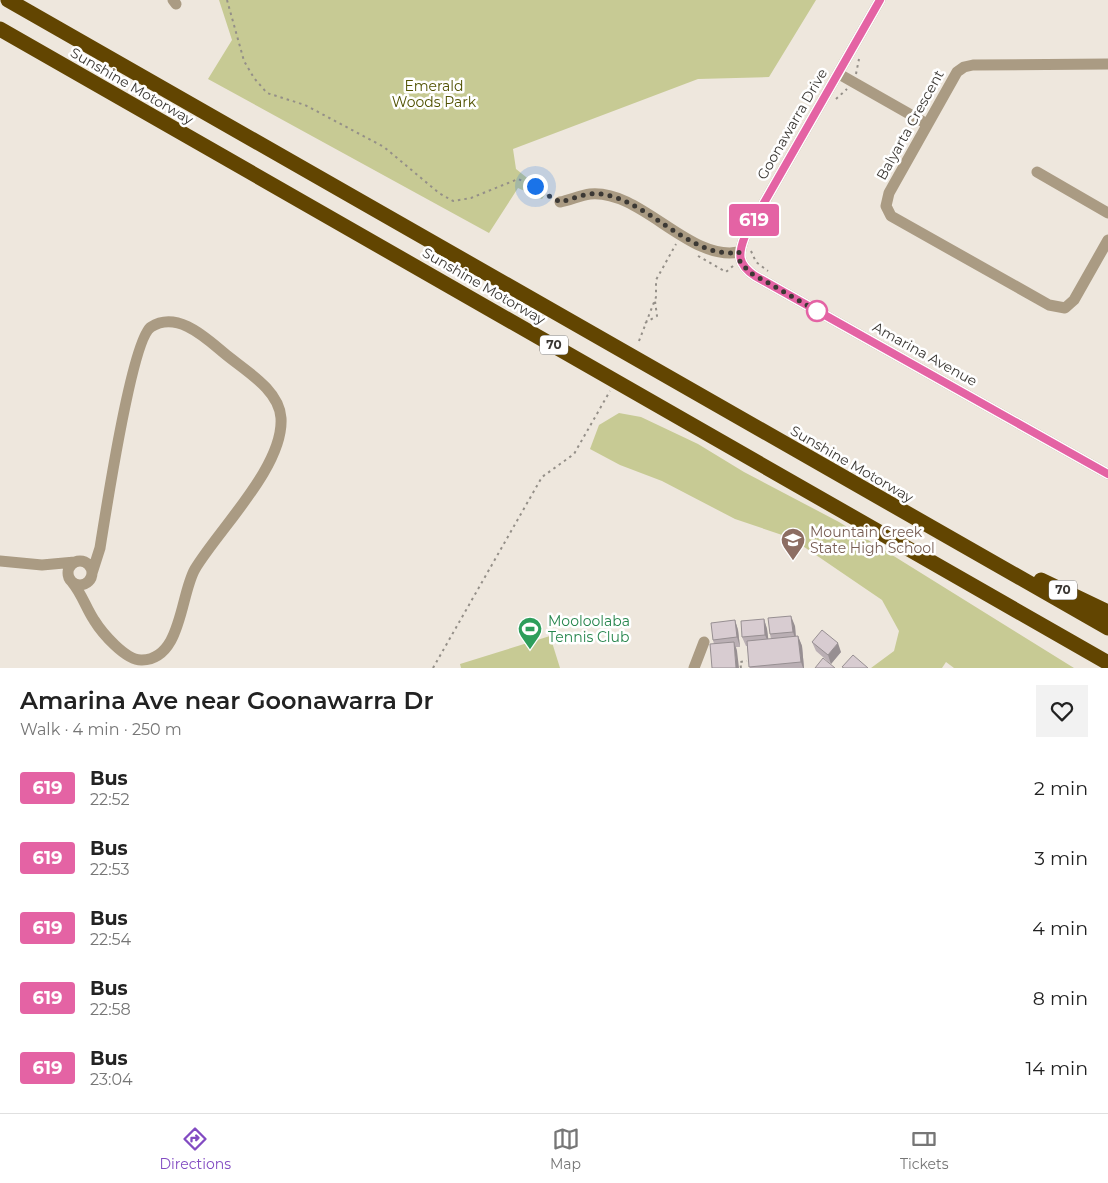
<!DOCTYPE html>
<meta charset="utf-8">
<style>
body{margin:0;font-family:Montserrat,sans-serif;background:#f2f2f2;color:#222;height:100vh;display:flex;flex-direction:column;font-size:19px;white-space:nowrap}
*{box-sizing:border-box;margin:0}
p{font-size:16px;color:#767676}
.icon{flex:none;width:28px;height:28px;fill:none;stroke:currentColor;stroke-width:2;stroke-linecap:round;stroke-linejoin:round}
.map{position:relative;height:668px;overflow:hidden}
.drawer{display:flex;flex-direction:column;background:#fff;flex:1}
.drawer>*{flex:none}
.badge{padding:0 10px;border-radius:4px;font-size:18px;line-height:32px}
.you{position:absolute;width:25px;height:25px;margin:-12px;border:4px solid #fff;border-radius:50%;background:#1a73e8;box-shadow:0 0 0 8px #1a73e833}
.map>.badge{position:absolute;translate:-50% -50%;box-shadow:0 0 0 2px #fff}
.round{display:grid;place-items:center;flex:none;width:52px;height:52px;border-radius:0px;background:#f2f2f2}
.headline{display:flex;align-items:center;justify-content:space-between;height:85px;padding:0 20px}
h1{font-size:24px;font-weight:600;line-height:38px}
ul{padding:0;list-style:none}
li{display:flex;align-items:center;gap:15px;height:70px;padding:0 20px}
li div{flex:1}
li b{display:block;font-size:19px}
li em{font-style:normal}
li .badge{min-width:55px;font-weight:700;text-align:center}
.menu{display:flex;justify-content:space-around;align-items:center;height:70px;border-top:1px solid #e0e0e0;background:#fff;font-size:14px;color:#767676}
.menu a{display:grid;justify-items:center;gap:2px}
.menu .active{color:#824bc2}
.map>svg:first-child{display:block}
.green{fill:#c7ca94}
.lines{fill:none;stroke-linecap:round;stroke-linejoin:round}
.path{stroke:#948f88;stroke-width:2;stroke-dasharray:2.5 4;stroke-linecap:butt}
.minor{stroke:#aa9b83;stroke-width:11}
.highway{stroke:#624501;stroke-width:15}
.wall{fill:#baafb4}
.shaded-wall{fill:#978f92}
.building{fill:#d8ccd1;stroke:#978f92}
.line-casing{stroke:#fff;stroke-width:11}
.line{stroke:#e463a4;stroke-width:8}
.walk{stroke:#3b3834;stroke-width:5;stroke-dasharray:0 9}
.stop-dot{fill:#fff;stroke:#e463a4;stroke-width:2.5}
.labels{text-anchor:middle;stroke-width:5;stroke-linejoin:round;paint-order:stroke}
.shield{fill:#fff;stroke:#767471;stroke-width:1}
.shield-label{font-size:12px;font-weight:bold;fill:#3b3834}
.street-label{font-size:14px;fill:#3b3834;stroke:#fff}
.park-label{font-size:14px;fill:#515202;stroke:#fff}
.education-label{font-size:14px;fill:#785e54;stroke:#fff;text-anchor:start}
.leisure-label{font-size:14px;fill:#27864d;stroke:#fff;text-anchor:start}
</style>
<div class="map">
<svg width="1108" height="668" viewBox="0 0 1108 668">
<rect width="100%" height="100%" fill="#eee7dd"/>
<!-- green -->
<path class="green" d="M219 0H816L769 77 698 79 513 149 516 169 546 193 542 199 518 188 489 233 208 79 232 40Z
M619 413 641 417 698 444 744 472 839 522 1074 668H954L946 662 942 668H871L894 651 899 631 882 600 791 538 735 519 662 481 620 465 590 449 599 425Z
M550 636 560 668H461L460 664Z"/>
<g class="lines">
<!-- path -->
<path class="path" d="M227 0 244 61 254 78 267 93 305 105 384 147 439 193 453 201 471 198 518 179 535 186 543 194 552 197
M856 74 859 59
M836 99 847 89
M751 251 756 262 768 271
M698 256 726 272 733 266
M645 323 657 316 655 301
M639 341 656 297V280L676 244
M433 668 542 477 574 454 610 391
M741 668 740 662 747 661"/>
<!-- minor -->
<path class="minor" d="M173 0 176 4
M880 0 745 236C738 254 737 264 755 276L1108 474
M1108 64 973 65 964 67 957 72 889 193 886 206 891 216 1049 305 1065 308 1074 300 1108 240
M839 74 927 124
M1037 172 1108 213
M560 202C570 200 581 195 590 194 641 189 689 262 739 252
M0 561 42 565 75 562
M68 573a12 12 0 1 1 24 0a12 12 0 1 1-24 0Z
M72 582C82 594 86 608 94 620 102 633 126 661 142 660 182 659 180 595 195 569 219 529 284 466 281 418 279 389 244 370 224 353 206 338 177 310 151 327 132 339 105 517 100 548L92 573
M694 668 704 642"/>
<!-- highway -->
<path class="highway" d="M8 0 1108 628
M0 29 1108 663
M1041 580 1108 612"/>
</g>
<!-- wall -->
<path class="wall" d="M764 619 767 629 768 639H771L770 634 795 626 796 636H798L802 646 804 668H750L747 646H746L742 637Z
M735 620 738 630 740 647H736L737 651 714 644 713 640Z
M812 642 841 652 831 664 816 651Z"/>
<!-- shaded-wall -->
<path class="shaded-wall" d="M791 616 795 626 796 641 793 632Z
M764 619 767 629 769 644 765 635Z
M735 620 738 630 740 647 737 637Z
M798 636 802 646 804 668H803L801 662Z
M734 642 737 651 739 668H736Z
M838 643 841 652 831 664 828 655Z"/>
<!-- building -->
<path class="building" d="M791 616 793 632 770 634 768 618Z
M764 619 765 635 742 637 741 621Z
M735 620 737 637 713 640 711 623Z
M822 630 838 643 828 655 812 642Z
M798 636 801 662 749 667 747 641Z
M734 642 736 668H712L710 644Z
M853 655 868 668H844L842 667Z
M823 658 835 668H815Z"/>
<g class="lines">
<defs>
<path id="line" d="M880 0 745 236C738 254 737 264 755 276L1108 474"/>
</defs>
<!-- line casing -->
<use href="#line" class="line-casing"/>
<!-- line -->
<use href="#line" class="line"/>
<!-- walk -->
<path class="walk" d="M535 186C543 195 551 196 560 202 570 200 580 195 590 194 641 189 689 262 739 252V260L749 272 819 312 817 311"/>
</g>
<!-- icons -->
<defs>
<symbol id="school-pin" viewBox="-11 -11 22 30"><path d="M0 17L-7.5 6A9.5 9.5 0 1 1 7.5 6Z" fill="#8d6e63" stroke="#fff"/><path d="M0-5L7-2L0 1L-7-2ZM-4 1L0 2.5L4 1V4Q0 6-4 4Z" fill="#fff"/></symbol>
<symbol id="stadium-pin" viewBox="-11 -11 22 30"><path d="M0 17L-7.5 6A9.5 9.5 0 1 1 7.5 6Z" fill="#2e9e5b" stroke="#fff"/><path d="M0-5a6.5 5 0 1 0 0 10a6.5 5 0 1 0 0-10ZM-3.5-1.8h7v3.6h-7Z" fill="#fff"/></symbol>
</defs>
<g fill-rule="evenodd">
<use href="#school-pin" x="779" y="526" width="28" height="38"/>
<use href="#stadium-pin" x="516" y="615" width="28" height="38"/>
</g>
<!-- markers -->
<circle class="stop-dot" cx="817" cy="311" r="10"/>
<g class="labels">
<!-- shield labels -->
<g class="shield">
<rect x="540" y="335.5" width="28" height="19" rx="4"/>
<rect x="1049" y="580.5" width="28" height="19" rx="4"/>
</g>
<g class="shield-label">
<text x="554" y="349">70</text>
<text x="1063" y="594">70</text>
</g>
<!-- street labels -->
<g class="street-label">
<text transform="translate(132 86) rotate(30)" y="5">Sunshine Motorway</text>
<text transform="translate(792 124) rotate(-60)" y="5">Goonawarra Drive</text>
<text transform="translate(910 125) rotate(-61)" y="5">Balyarta Crescent</text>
<text transform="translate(484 286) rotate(30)" y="5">Sunshine Motorway</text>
<text transform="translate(925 354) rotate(29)" y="5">Amarina Avenue</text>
<text transform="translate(852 464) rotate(30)" y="5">Sunshine Motorway</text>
</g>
<!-- park labels -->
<g class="park-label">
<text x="434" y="91">Emerald<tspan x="434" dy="16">Woods Park</tspan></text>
</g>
<!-- education labels -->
<g class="education-label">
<text x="810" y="537">Mountain Creek<tspan x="810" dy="16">State High School</tspan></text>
</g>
<!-- leisure labels -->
<g class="leisure-label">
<text x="548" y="626">Mooloolaba<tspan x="548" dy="16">Tennis Club</tspan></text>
</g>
</g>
</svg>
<div class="you" style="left:535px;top:186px"></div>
<b class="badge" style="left:754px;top:220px;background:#e463a4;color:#fff">619</b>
</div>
<section class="drawer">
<div class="headline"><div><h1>Amarina Ave near Goonawarra Dr</h1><p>Walk · 4 min · 250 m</p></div><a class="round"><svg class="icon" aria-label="heart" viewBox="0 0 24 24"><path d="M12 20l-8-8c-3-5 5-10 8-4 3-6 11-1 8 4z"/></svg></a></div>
<ul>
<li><span class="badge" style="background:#e463a4;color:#fff">619</span><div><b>Bus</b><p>22:52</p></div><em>2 min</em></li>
<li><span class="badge" style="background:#e463a4;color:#fff">619</span><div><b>Bus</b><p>22:53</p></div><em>3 min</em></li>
<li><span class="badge" style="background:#e463a4;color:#fff">619</span><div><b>Bus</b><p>22:54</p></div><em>4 min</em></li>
<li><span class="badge" style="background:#e463a4;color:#fff">619</span><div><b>Bus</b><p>22:58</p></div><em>8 min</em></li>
<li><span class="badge" style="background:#e463a4;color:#fff">619</span><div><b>Bus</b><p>23:04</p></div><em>14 min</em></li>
</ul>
</section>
<nav class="menu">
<a class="active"><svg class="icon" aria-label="directions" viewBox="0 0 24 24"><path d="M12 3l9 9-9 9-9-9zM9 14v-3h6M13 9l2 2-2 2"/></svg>Directions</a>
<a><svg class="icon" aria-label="map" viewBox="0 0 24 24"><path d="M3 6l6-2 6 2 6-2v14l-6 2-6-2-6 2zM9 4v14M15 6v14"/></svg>Map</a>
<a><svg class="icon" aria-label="tickets" viewBox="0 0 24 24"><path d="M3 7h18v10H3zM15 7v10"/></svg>Tickets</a>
</nav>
